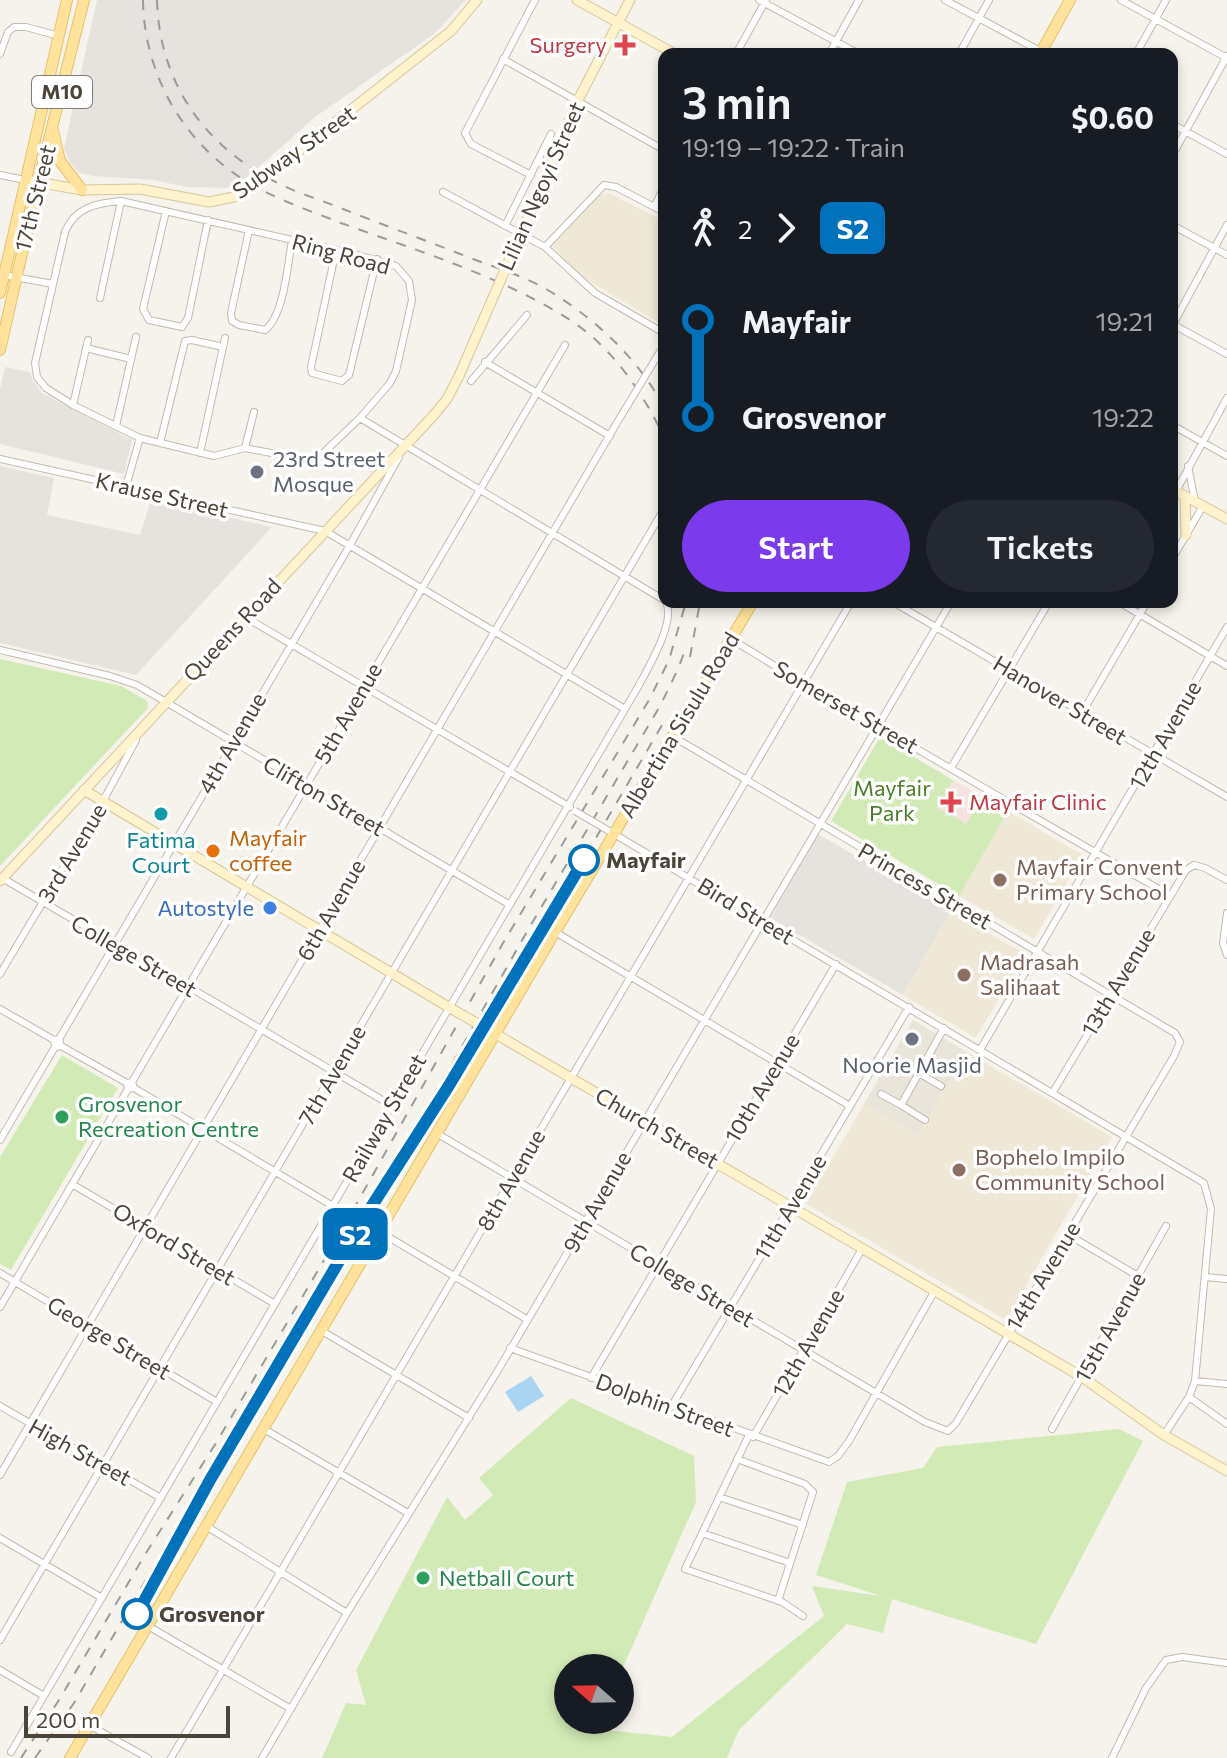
<!DOCTYPE html>
<meta charset="utf-8">
<style>
body{margin:0;font-family:Commissioner,sans-serif;background:#242831;color:#f1f3f6;height:100vh;display:flex;flex-direction:column;font-size:30px;white-space:nowrap}
*{box-sizing:border-box;margin:0}
p{font-size:26px;color:#9ea1a6}
.icon{flex:none;width:44px;height:44px;fill:none;stroke:currentColor;stroke-width:2;stroke-linecap:round;stroke-linejoin:round}
.map{position:relative;flex:1;overflow:hidden}
.details{position:absolute;left:658px;top:48px;width:520px;height:560px;display:flex;flex-direction:column;background:#171b24;border-radius:16px;box-shadow:0 4px 12px #0003}
.details>*{flex:none}
.badge{padding:0 16px;border-radius:12px;font-size:28px;line-height:52px}
.needle{width:52px;rotate:290deg}
.controls{position:absolute;left:554px;top:1654px;display:grid;gap:16px}
.controls a{display:grid;place-items:center;width:80px;height:80px;border-radius:50%;background:#171b24;box-shadow:0 4px 12px #0003;font-size:40px}
.scale{position:absolute;left:24px;bottom:20px;width:206px;box-sizing:border-box;padding-left:8px;border:4px solid #4b4439;border-top:0;font-size:22px;line-height:28px;white-space:nowrap;color:#4b4439;-webkit-text-stroke:6px #fff;paint-order:stroke}
.map>.badge{position:absolute;translate:-50% -50%;box-shadow:0 0 0 4px #fff}
.legs{display:flex;align-items:center;gap:12px;height:88px;padding:0 24px;font-size:26px}
.legs p{margin-inline-start:auto}
.summary{display:flex;align-items:center;justify-content:space-between;height:136px;padding:0 24px}
h1{font-size:44px;font-weight:600;line-height:60px}
.button{display:flex;gap:16px;margin-top:auto;padding:16px 24px}
.button a{flex:1;height:92px;border-radius:48px;background:#7c3aed;color:#fff;font-size:32px;font-weight:600;line-height:92px;text-align:center}
.button a+a{background:#242831;color:#f1f3f6}
ul{padding:0 24px;list-style:none}
li{display:flex;align-items:center;gap:28px;height:96px;font-size:30px}
li i{display:grid;place-items:center;width:12px;height:100%;margin:0 10px;background:currentColor}
li i::after{content:'';width:20px;height:20px;margin:-10px;border:6px solid;border-radius:50%;background:#171b24}
li p{margin-inline-start:auto}
li:first-child i{background:linear-gradient(#0000 50%,currentColor 0)}
li:last-child i{background:linear-gradient(currentColor 50%,#0000 0)}
.map>svg:first-child{display:block}
.residential{fill:#eae5da}
.industrial{fill:#e6e2dd}
.education{fill:#efe8d6}
.medical{fill:#f6e3e0}
.green{fill:#d2eab5}
.water{fill:#a9d4f2}
.lines{fill:none;stroke-linecap:round;stroke-linejoin:round}
.street-casing{stroke:#c2bbae;stroke-width:8}
.secondary-casing{stroke:#d6c79b;stroke-width:11}
.primary-casing{stroke:#e6c16a;stroke-width:12}
.street{stroke:#fff;stroke-width:6}
.secondary{stroke:#fff3cd;stroke-width:9}
.primary{stroke:#ffe39c;stroke-width:10}
.rail{stroke:#9a9a9a;stroke-width:2;stroke-dasharray:10 10;stroke-linecap:butt}
.street-bridge-casing{stroke:#c2bbae;stroke-width:8;stroke-linecap:butt}
.secondary-bridge-casing{stroke:#d6c79b;stroke-width:11;stroke-linecap:butt}
.street-bridge{stroke:#fff;stroke-width:6}
.secondary-bridge{stroke:#fff3cd;stroke-width:9}
.line-1-casing{stroke:#fff;stroke-width:18}
.line-1{stroke:#0072bc;stroke-width:12}
.health-dot{fill:#e0444e;stroke:#fff;stroke-width:3}
.worship-dot{fill:#6b7280;stroke:#fff;stroke-width:3}
.culture-dot{fill:#0f9aa8;stroke:#fff;stroke-width:3}
.food-dot{fill:#e8710a;stroke:#fff;stroke-width:3}
.stop-1-dot{fill:#fff;stroke:#0072bc;stroke-width:4}
.education-dot{fill:#8d6e63;stroke:#fff;stroke-width:3}
.shop-dot{fill:#3f7fe0;stroke:#fff;stroke-width:3}
.leisure-dot{fill:#2e9e5b;stroke:#fff;stroke-width:3}
.labels{text-anchor:middle;stroke-width:7;stroke-linejoin:round;paint-order:stroke}
.shield{fill:#fff;stroke:#817c74;stroke-width:2}
.shield-label{font-size:20px;font-weight:bold;fill:#4b4439}
.health-label{font-size:22px;fill:#be3a42;stroke:#fff;text-anchor:end}
.street-label{font-size:22px;fill:#4b4439;stroke:#fff}
.worship-label{font-size:22px;fill:#5b616d;stroke:#fff;text-anchor:start}
.park-label{font-size:22px;fill:#4a7f2a;stroke:#fff}
.food-label{font-size:22px;fill:#c56008;stroke:#fff;text-anchor:start}
.culture-label{font-size:22px;fill:#0d838f;stroke:#fff}
.stop-label{font-size:22px;font-weight:bold;fill:#4b4439;stroke:#fff;text-anchor:start}
.education-label{font-size:22px;fill:#785e54;stroke:#fff;text-anchor:start}
.shop-label{font-size:22px;fill:#366cbe;stroke:#fff;text-anchor:end}
.leisure-label{font-size:22px;fill:#27864d;stroke:#fff;text-anchor:start}
</style>
<div class="map">
<svg width="1227" height="1758" viewBox="0 0 1227 1758">
<rect width="100%" height="100%" fill="#f6f3ec"/>
<!-- residential -->
<path class="residential" d="M913 1020 967 1052 918 1136 864 1104Z"/>
<!-- industrial -->
<path class="industrial" d="M97 0H466L434 34 315 117 241 183 226 188 187 187 153 180 94 176 79 173 69 161 64 148Z
M5 367 30 372 33 381 42 393 132 440 124 474 0 444V389Z
M0 466 54 478 47 515 140 535 151 500 272 527 136 675 0 643Z
M818 834 951 911 903 995 770 918Z"/>
<!-- education -->
<path class="education" d="M609 193 664 221V326L582 277 552 246 600 195Z
M982 796 1083 855 1034 939 904 864 937 808 966 824Z
M951 911 1025 954 976 1038 903 995Z
M967 1052 1112 1137 1006 1320 806 1204 864 1104 918 1136Z"/>
<!-- medical -->
<path class="medical" d="M953 780 982 796 966 824 937 808Z"/>
<!-- green -->
<path class="green" d="M0 659 121 686 147 701 148 708 0 866Z
M880 737 953 780 938 808 966 824 982 796 1008 811 959 896 831 821Z
M62 1055 118 1088 11 1270 0 1264V1157Z
M571 1398 694 1456 696 1502 620 1674V1668H568V1720H599L596 1729 672 1737 824 1616 812 1586 881 1596 816 1575 847 1482 923 1468 937 1447 1119 1429 1143 1441 1036 1644 892 1599 883 1633 847 1624 739 1730 727 1758H322L346 1703 366 1705 356 1670 447 1497 465 1520 493 1495 479 1478Z"/>
<!-- water -->
<path class="water" d="M531 1376 544 1396 518 1412 505 1392Z"/>
<g class="lines">
<defs>
<path id="street" d="M759 0 859 54
M945 0 1042 52
M1121 0 1227 58
M0 54 8 32 14 27H26L59 36
M736 54 766 0
M829 54 859 0
M959 54 989 0
M1136 54 1166 0
M503 59 664 150
M1172 124 1227 154
M1172 156 1227 56
M0 175 25 180
M531 175 471 144 465 133 535 0
M443 192 545 247 595 293 664 333
M121 201 354 254 396 266 409 281 412 300 396 371 390 383 360 418 319 457 298 458 245 448 214 456 140 438 73 405 46 388 37 377 35 363 65 232C75 207 97 203 121 201Z
M654 207 664 187
M166 211 143 309 149 320 182 327 188 318 208 220
M1172 225 1227 255
M505 226 551 134
M249 230 231 313 232 321 239 325 265 330C284 316 288 263 292 240
M545 247 604 185 616 187 664 212
M336 250 311 367 312 373 342 381 349 375 377 259
M4 275 53 284
M100 298 121 201
M1172 324 1227 354
M1172 326 1227 225
M86 348 131 359
M485 362 610 436
M471 381 527 315
M73 405 88 340
M360 418 664 600
M1172 425 1227 456
M116 426 136 337
M160 443 185 341 192 340 223 347
M245 448 254 412
M200 453 225 338
M0 459 325 531 625 709
M1188 466 1195 501
M126 486 140 438
M1176 491 1227 398
M1172 559 1203 506
M893 602 1227 797
M1119 602 1227 666
M245 617 570 807
M731 639 803 683 1169 895
M0 650 110 676 137 685 510 905
M1082 713 1147 602
M951 768 1049 602
M604 828 1204 1183 1211 1209 1195 1381 1189 1397 1164 1435
M2 878 391 1105
M1227 913 1223 943 1227 955
M555 932 850 1106
M0 974 103 801 136 740
M0 1009 54 1040
M59 1039 61 1046 55 1047 54 1040 59 1039 350 545 399 457
M61 1046 127 1083
M980 1050 1227 627
M903 1064 941 1086
M132 1082 127 1083 128 1089 134 1088 132 1082 565 345
M134 1088 333 1206
M1053 1092 1186 870 1194 865 1205 868 1227 880
M881 1094 901 1105
M925 1120 901 1105 944 1028
M438 1134 925 1422 948 1431 956 1423 1174 1056 1180 1042 1175 1033 672 736
M0 1140 55 1047
M72 1184 275 1304
M380 1232 528 1320
M1067 1234 1138 1276
M0 1273 217 1402
M1205 1277 1227 1279
M0 1307 128 1089
M322 1331 469 1418
M510 1348 829 1462 838 1456 849 1441 934 1292
M591 1378 836 964
M1195 1381 1227 1384
M1189 1397 1227 1424
M0 1406 161 1498
M671 1407 909 1007
M264 1429 408 1513
M1052 1429 1166 1226
M749 1435 685 1569 782 1602 803 1616
M753 1437 862 1249
M737 1459 805 1484 813 1492 778 1601
M0 1475 618 421
M719 1497 803 1525
M206 1526 347 1613
M702 1533 790 1563
M0 1538 102 1598
M148 1626 291 1709
M0 1640 664 509
M0 1670 44 1696
M89 1725 148 1758
M11 1752 638 687C648 668 676 622 666 602
M171 1758 851 602
M262 1758 347 1613 497 1372 951 602
M1112 1758 1146 1688 1166 1660 1182 1657 1227 1663"/>
<path id="secondary" d="M577 0 675 54
M560 143 578 100 630 0
M25 180 82 190 140 189 209 202 234 197 257 184 451 31 477 0
M1172 489 1227 519
M1185 496 1186 535
M84 790 457 1012
M0 881 433 416 447 399 459 376
M489 1030 1082 1377 1164 1435 1227 1471"/>
<path id="primary" d="M1040 54 1070 0
M53 131 60 161 82 190
M0 293 67 0
M0 350 38 183 84 0
M70 1758 555 932 753 602"/>
</defs>
<!-- street casing -->
<use href="#street" class="street-casing"/>
<!-- secondary casing -->
<use href="#secondary" class="secondary-casing"/>
<!-- primary casing -->
<use href="#primary" class="primary-casing"/>
<!-- street -->
<use href="#street" class="street"/>
<!-- secondary -->
<use href="#secondary" class="secondary"/>
<!-- primary -->
<use href="#primary" class="primary"/>
<!-- rail -->
<path class="rail" d="M143 0C144 72 181 139 241 178 272 198 308 210 341 223 418 251 501 276 570 320 612 347 643 393 664 437
M157 0C159 79 201 142 270 179 293 192 319 199 343 209 386 226 430 242 473 259 499 269 527 277 551 292 598 321 638 359 664 407
M690 657 700 602
M576 872 665 720
M390 1166 447 1073 529 928 660 706 678 669 687 645
M186 1524 368 1212 402 1159
M21 1758 59 1700 146 1553 216 1443 343 1228 503 943 649 700 669 660 686 602
M35 1758 74 1703 187 1510"/>
<defs>
<path id="street-bridge" d="M618 421 661 350
M575 811 604 828"/>
<path id="secondary-bridge" d="M459 376 560 143
M457 1012 489 1030"/>
</defs>
<!-- street-bridge casing -->
<use href="#street-bridge" class="street-bridge-casing"/>
<!-- secondary-bridge casing -->
<use href="#secondary-bridge" class="secondary-bridge-casing"/>
<!-- street-bridge -->
<use href="#street-bridge" class="street-bridge"/>
<!-- secondary-bridge -->
<use href="#secondary-bridge" class="secondary-bridge"/>
</g>
<g class="lines">
<defs>
<path id="line-1" d="M137 1614 210 1480 368 1212 448 1087 584 860"/>
</defs>
<!-- line-1 casing -->
<use href="#line-1" class="line-1-casing"/>
<!-- line-1 -->
<use href="#line-1" class="line-1"/>
</g>
<!-- markers -->
<g class="health-dot">
<path d="M621 33h8v8h8v8h-8v8h-8v-8h-8v-8h8z"/>
<path d="M947 790h8v8h8v8h-8v8h-8v-8h-8v-8h8z"/>
</g>
<g class="worship-dot">
<circle cx="257" cy="472" r="8"/>
<circle cx="912" cy="1039" r="8"/>
</g>
<circle class="culture-dot" cx="161" cy="814" r="8"/>
<circle class="food-dot" cx="213" cy="851" r="8"/>
<g class="stop-1-dot">
<circle cx="584" cy="860" r="14"/>
<circle cx="137" cy="1614" r="14"/>
</g>
<g class="education-dot">
<circle cx="1000" cy="880" r="8"/>
<circle cx="964" cy="975" r="8"/>
<circle cx="959" cy="1170" r="8"/>
</g>
<circle class="shop-dot" cx="270" cy="908" r="8"/>
<g class="leisure-dot">
<circle cx="62" cy="1117" r="8"/>
<circle cx="423" cy="1578" r="8"/>
</g>
<g class="labels">
<!-- shield labels -->
<rect class="shield" x="32" y="76" width="60" height="32" rx="6"/>
<g class="shield-label">
<text x="62" y="99">M10</text>
</g>
<!-- health labels -->
<g class="health-label">
<text x="607" y="53">Surgery</text>
<text x="969" y="810" text-anchor="start">Mayfair Clinic</text>
</g>
<!-- street labels -->
<g class="street-label">
<text transform="translate(294 152) rotate(-35)" y="8">Subway Street</text>
<text transform="translate(541 186) rotate(-66)" y="8">Lilian Ngoyi Street</text>
<text transform="translate(35 198) rotate(-76)" y="8">17th Street</text>
<text transform="translate(341 254) rotate(15)" y="8">Ring Road</text>
<text transform="translate(162 495) rotate(13)" y="8">Krause Street</text>
<text transform="translate(232 630) rotate(-47)" y="8">Queens Road</text>
<text transform="translate(1060 700) rotate(31)" y="8">Hanover Street</text>
<text transform="translate(846 707) rotate(30)" y="8">Somerset Street</text>
<text transform="translate(348 713) rotate(-60)" y="8">5th Avenue</text>
<text transform="translate(679 725) rotate(-59)" y="8">Albertina Sisulu Road</text>
<text transform="translate(1165 735) rotate(-60)" y="8">12th Avenue</text>
<text transform="translate(232 743) rotate(-60)" y="8">4th Avenue</text>
<text transform="translate(324 796) rotate(30)" y="8">Clifton Street</text>
<text transform="translate(72 853) rotate(-59)" y="8">3rd Avenue</text>
<text transform="translate(925 886) rotate(30)" y="8">Princess Street</text>
<text transform="translate(331 910) rotate(-60)" y="8">6th Avenue</text>
<text transform="translate(746 911) rotate(31)" y="8">Bird Street</text>
<text transform="translate(134 956) rotate(30)" y="8">College Street</text>
<text transform="translate(1118 982) rotate(-59)" y="8">13th Avenue</text>
<text transform="translate(332 1075) rotate(-60)" y="8">7th Avenue</text>
<text transform="translate(762 1088) rotate(-59)" y="8">10th Avenue</text>
<text transform="translate(384 1118) rotate(-60)" y="8">Railway Street</text>
<text transform="translate(657 1128) rotate(30)" y="8">Church Street</text>
<text transform="translate(511 1180) rotate(-60)" y="8">8th Avenue</text>
<text transform="translate(597 1202) rotate(-60)" y="8">9th Avenue</text>
<text transform="translate(790 1207) rotate(-59)" y="8">11th Avenue</text>
<text transform="translate(174 1244) rotate(31)" y="8">Oxford Street</text>
<text transform="translate(1043 1276) rotate(-59)" y="8">14th Avenue</text>
<text transform="translate(692 1285) rotate(31)" y="8">College Street</text>
<text transform="translate(1110 1327) rotate(-61)" y="8">15th Avenue</text>
<text transform="translate(109 1338) rotate(31)" y="8">George Street</text>
<text transform="translate(808 1343) rotate(-60)" y="8">12th Avenue</text>
<text transform="translate(665 1405) rotate(20)" y="8">Dolphin Street</text>
<text transform="translate(80 1452) rotate(29)" y="8">High Street</text>
</g>
<!-- worship labels -->
<g class="worship-label">
<text x="273" y="467">23rd Street<tspan x="273" dy="25">Mosque</tspan></text>
<text x="912" y="1073" text-anchor="middle">Noorie Masjid</text>
</g>
<!-- park labels -->
<g class="park-label">
<text x="892" y="796">Mayfair<tspan x="892" dy="25">Park</tspan></text>
</g>
<!-- food labels -->
<g class="food-label">
<text x="229" y="846">Mayfair<tspan x="229" dy="25">coffee</tspan></text>
</g>
<!-- culture labels -->
<g class="culture-label">
<text x="161" y="848">Fatima<tspan x="161" dy="25">Court</tspan></text>
</g>
<!-- stop labels -->
<g class="stop-label">
<text x="606" y="868">Mayfair</text>
<text x="159" y="1622">Grosvenor</text>
</g>
<!-- education labels -->
<g class="education-label">
<text x="1016" y="875">Mayfair Convent<tspan x="1016" dy="25">Primary School</tspan></text>
<text x="980" y="970">Madrasah<tspan x="980" dy="25">Salihaat</tspan></text>
<text x="975" y="1165">Bophelo Impilo<tspan x="975" dy="25">Community School</tspan></text>
</g>
<!-- shop labels -->
<g class="shop-label">
<text x="254" y="916">Autostyle</text>
</g>
<!-- leisure labels -->
<g class="leisure-label">
<text x="78" y="1112">Grosvenor<tspan x="78" dy="25">Recreation Centre</tspan></text>
<text x="439" y="1586">Netball Court</text>
</g>
</g>
</svg>
<div class="controls">
<a><svg class="needle" viewBox="-14 -14 28 28"><path d="M0-13l5 13h-10z" fill="#e53935"/><path d="M0 13l5-13h-10z" fill="#9ea1a6"/></svg></a>
</div>
<div class="scale">200 m</div>
<b class="badge" style="left:355px;top:1234px;background:#0072bc;color:#fff">S2</b>
<section class="details">
<div class="summary"><div><h1>3 min</h1><p>19:19 – 19:22 · Train</p></div><b>$0.60</b></div>
<div class="legs"><svg class="icon" aria-label="walk" viewBox="0 0 24 24"><circle cx="13" cy="4" r="2"/><path d="M13 8l-2 6 4 7M11 14l-3 7M7 12l3-4h3l4 4"/></svg>2<svg class="icon" aria-label="forward" viewBox="0 0 24 24"><path d="M9 5l7 7-7 7"/></svg><b class="badge" style="background:#0072bc;color:#fff">S2</b></div>
<ul>
<li><i style="color:#0072bc"></i><b>Mayfair</b><p>19:21</p></li>
<li><i style="color:#0072bc"></i><b>Grosvenor</b><p>19:22</p></li>
</ul>
<div class="button"><a>Start</a><a>Tickets</a></div>
</section>
</div>
